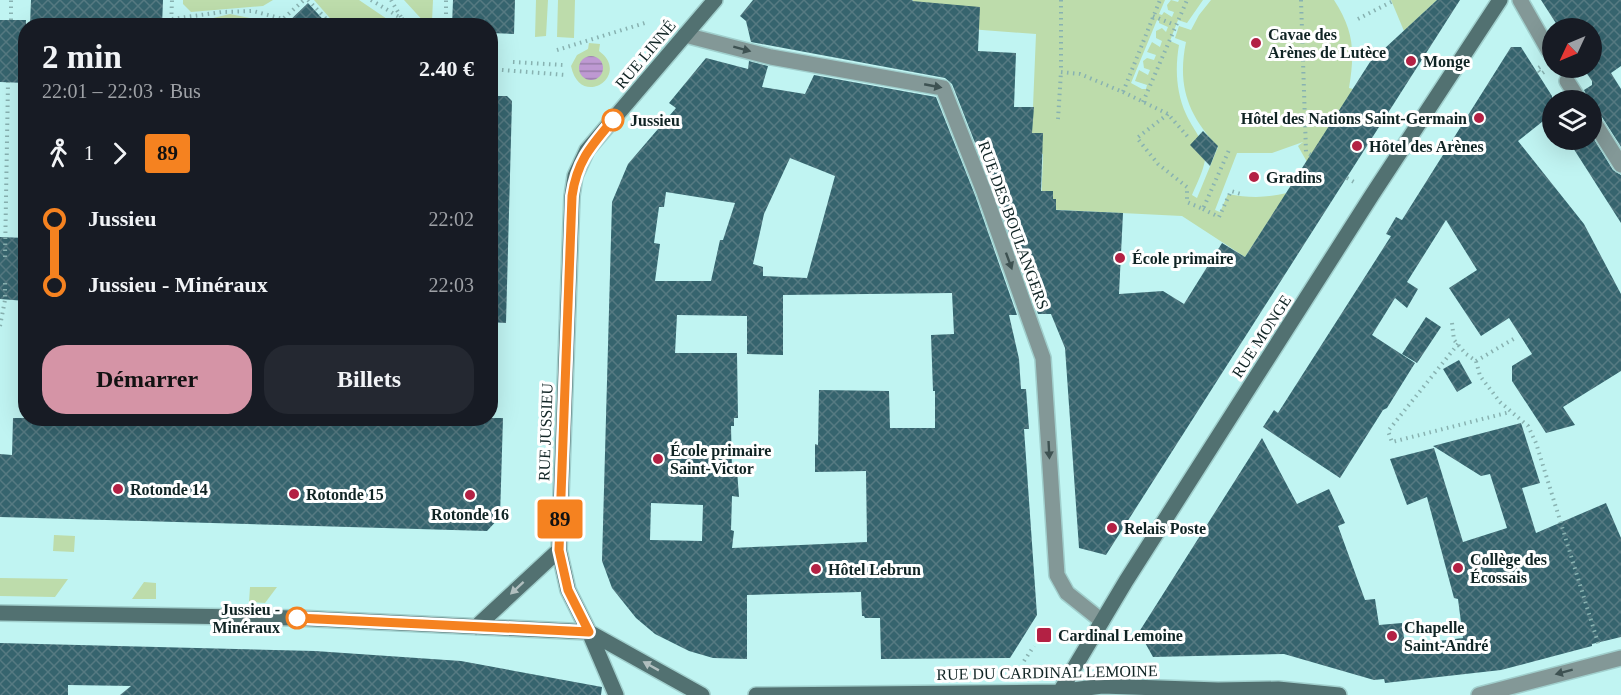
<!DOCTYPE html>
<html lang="fr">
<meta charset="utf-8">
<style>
body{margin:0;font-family:Georgia,serif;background:#242831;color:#f1f3f6;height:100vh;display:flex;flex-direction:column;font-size:22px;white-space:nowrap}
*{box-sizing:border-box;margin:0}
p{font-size:20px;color:#9ea1a6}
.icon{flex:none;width:33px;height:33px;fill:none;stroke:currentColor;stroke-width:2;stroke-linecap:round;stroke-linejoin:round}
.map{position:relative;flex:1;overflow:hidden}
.panel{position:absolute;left:18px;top:18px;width:480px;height:408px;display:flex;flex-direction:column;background:#171b24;border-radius:24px;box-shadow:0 6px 24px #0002}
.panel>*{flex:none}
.badge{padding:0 12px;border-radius:4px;font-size:21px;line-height:39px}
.needle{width:39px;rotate:226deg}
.buttons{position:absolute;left:1542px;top:18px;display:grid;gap:12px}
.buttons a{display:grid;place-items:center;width:60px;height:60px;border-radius:50%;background:#171b24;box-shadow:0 6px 24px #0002;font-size:30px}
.map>.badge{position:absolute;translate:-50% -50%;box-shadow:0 0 0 3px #fff}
.legs{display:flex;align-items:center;gap:9px;height:66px;padding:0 24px;font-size:20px}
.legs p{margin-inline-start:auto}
.summary{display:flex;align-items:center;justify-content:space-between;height:102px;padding:0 24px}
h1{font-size:33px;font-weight:800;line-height:45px}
.action{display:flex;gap:12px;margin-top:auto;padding:12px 24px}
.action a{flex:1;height:69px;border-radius:24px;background:#d594a6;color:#111;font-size:24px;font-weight:800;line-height:69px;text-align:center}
.action a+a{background:#242831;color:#f1f3f6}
ul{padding:0 24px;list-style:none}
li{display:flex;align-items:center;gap:21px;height:66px;font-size:22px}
li i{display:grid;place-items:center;width:9px;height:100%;margin:0 8px;background:currentColor}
li i::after{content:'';width:15px;height:15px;margin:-8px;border:4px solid;border-radius:50%;background:#171b24}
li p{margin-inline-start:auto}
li:first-child i{background:linear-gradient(#0000 50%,currentColor 0)}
li:last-child i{background:linear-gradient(currentColor 50%,#0000 0)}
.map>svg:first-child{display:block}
.green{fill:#bddcab;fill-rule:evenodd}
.water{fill:url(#water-rules)}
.building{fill:url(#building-cross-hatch);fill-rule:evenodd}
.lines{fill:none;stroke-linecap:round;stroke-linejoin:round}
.street-casing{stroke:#a0cfcd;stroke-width:18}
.secondary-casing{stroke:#a0cfcd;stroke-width:18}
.path{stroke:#88b2b1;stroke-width:4;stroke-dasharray:1.5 4.5;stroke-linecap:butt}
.street{stroke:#839897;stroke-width:15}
.secondary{stroke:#527171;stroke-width:15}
.oneway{fill:#3e5252}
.oneway2{fill:#b1bfbf}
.line-1-casing{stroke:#fff;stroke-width:14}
.line-1{stroke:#f58220;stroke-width:9}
.poi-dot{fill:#b32144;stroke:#fff;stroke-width:2}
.stop-1-dot{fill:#fff;stroke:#f58220;stroke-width:3}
.labels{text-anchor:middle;stroke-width:6;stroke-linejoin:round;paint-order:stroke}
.poi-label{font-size:16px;font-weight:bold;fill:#102424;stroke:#fff;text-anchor:start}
.street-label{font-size:16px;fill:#102424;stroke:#fff}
.stop-label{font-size:16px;font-weight:bold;fill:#102424;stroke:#fff;text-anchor:start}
</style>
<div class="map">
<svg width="1621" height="695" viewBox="0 0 1621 695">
<defs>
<pattern id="water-rules" width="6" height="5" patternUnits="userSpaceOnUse" patternTransform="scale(1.5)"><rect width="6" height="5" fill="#be99d2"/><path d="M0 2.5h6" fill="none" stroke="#997daa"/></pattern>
<pattern id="building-cross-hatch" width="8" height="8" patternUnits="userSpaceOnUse" patternTransform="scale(1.5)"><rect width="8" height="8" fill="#36646e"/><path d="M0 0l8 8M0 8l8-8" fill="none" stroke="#567a82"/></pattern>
</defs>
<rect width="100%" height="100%" fill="#c0f4f2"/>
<!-- green -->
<path class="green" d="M183 0H273L263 6 191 12 183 4Z
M314 0H359L390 21V25H336Z
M404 0H433L432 21 426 24Z
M536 0H548L546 36 535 37Z
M558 0H575L574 38 557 37Z
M913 0H1165L1159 14 1162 15 1164 12 1172 17 1174 12 1168 10 1167 5 1171 0 1178 2 1179 0H1203L1187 23 1178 20 1170 41 1179 45C1175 68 1176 92 1186 114 1192 128 1207 144 1205 160 1203 172 1196 185 1192 195L1197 198 1218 147C1188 115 1177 86 1186 42L1175 38 1179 26 1191 30 1199 15 1211 0H1334C1354 31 1355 52 1349 88L1353 89 1307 162 1298 146 1303 142 1272 153H1237L1215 210 1220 212 1228 194C1249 198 1266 198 1287 193L1245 257 1182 216 1041 209 1043 154 1031 155 1036 34 904 24ZM1157 20 1159 21V23L1168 27 1166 32 1162 28 1156 31V38L1162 41 1160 47 1152 42 1147 52 1156 55 1154 60 1147 58 1143 61 1144 68 1150 70 1148 75 1139 70 1135 81 1147 85 1146 89H1142L1131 83Z
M1391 0H1437L1404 31Z
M230 14 270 22 267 26 184 25Z
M589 43 600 44 599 51C632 75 580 110 571 66L577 55 588 49Z
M54 535 75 536 74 552 53 551Z
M0 578 68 579 55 597 0 596Z
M144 582 156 583V599H132Z
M250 587H277L265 603 249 602Z"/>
<!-- water -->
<path class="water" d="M579 68a12 12 0 1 1 24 0a12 12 0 1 1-24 0Z"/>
<!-- building -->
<path class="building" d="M31 0H163L162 26H30Z
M453 0H515L514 34 490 33V26H452Z
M753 0H913L912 1 980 7 978 51 1016 53 1014 107H1034L1032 133H1043L1041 191H1053V199H1056V210L1123 213 1119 294 1163 291 1184 304 1222 243 1245 257 1370 62 1437 0H1460L1106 555 1079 548 1065 348 1051 314H1038L993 189 952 84 945 78 751 42 746 21 740 16Z
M1541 0H1621V66L1611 73 1621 89V147L1600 114 1592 109V100H1589L1584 90 1592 85V81L1583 68H1592V28H1559Z
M308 3 329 26H284Z
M0 20H26V83L0 82Z
M1511 47H1521L1552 96V114L1518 141 1584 224 1621 294V371L1563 407 1575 425 1546 433 1512 381V366L1532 354 1509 318 1481 336 1449 288 1477 270 1446 220 1407 282 1418 289 1407 308 1395 298 1372 335 1415 363 1387 408 1383 410 1340 478 1263 427 1274 410 1278 413 1391 236 1386 234 1396 217 1402 220Z
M706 58 748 69 749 61 768 66 762 87 805 94 814 75 936 97 975 195 1017 315H1009L1019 359 1021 389H1026L1029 429H1024L1037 615 1010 658 881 659 880 618H865L864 616H862L861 592 747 595V659L713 658 689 651 655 634 636 618 612 588 602 561 612 202 628 164 676 108 669 103ZM790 158 835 176 807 278 763 276V267L753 264 764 214ZM666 192 735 203 723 240H720L711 281H655L660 244 654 243 659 207H664ZM952 293 954 334 931 335 933 391H935V428H890L889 391 819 390 818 445 815 444V472L866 471 867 542 732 548 734 531 731 530 732 496 739 497 737 470 732 472 731 426H734V418H738L737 353H675L677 315 747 316V354L783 355V295ZM651 503 703 505 702 541 650 540Z
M490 96H507L512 101 506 323 490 322Z
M1203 131 1218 146 1210 166 1190 145Z
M1592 136 1613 170 1621 175V223L1568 140H1592Z
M0 237 26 238V301L0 299Z
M1426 317 1441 327 1417 363 1402 354Z
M1459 360 1472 383 1457 392 1443 369Z
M13 418H503L500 517 487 531 0 517V454L12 455Z
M1521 423 1540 483 1522 488 1536 533 1606 503 1621 538V637L1592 644V646L1501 670 1385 683 1384 679 1374 680 1284 654 1153 657 1139 632 1262 438 1297 504 1329 489 1345 523 1338 526 1365 600 1375 599 1379 625 1402 623 1405 645 1463 638 1458 599 1454 598 1427 497 1407 505 1390 459 1434 448 1463 542 1507 528 1490 474 1481 476 1433 446Z
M0 643 315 651 461 661 602 687 601 695H120L131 686 68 685V695H0Z"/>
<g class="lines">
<defs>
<path id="street" d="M1520 0 1549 51
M685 35 771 57 943 88 984 192 1043 358 1057 575 1067 593 1102 621
M1567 81 1579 100
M1592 119 1621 165
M1479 695 1621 658"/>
<path id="secondary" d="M0 613 296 618 589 632 702 695
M476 627 559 550
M616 695 589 632 568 590 559 550 572 196 575 176 587 150 715 0
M756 695 1059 692 1102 686 1218 690 1278 689 1339 695
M1058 695 1126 581 1372 195 1500 0"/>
</defs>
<!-- street casing -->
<use href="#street" class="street-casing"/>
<!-- secondary casing -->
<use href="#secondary" class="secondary-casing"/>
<!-- path -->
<path class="path" d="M308 0 333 26
M371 0 401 18 411 26
M391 0 401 17
M1061 0V72L1080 74 1123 92 1160 0
M1301 0 1306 152 1311 155
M1153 16 1175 25
M172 19 222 12 253 11 283 19
M1358 19 1395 0
M11 20V0
M171 26 172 0
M275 26 304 0
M446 26V0
M557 50 648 22
M490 60 500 61
M513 62 563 65
M1540 67 1537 69 1541 74 1547 70
M490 69 566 75
M1123 92 1168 114 1188 137
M1143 102 1187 0
M1168 114 1137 138 1158 164 1187 187V202L1203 209 1229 150
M1058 119 1061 72
M1347 178 1354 182
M1203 209 1219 217 1231 191 1241 194
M5 257 8 82
M1452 323 1454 340 1466 354 1476 361 1480 376 1500 402 1528 426 1536 443 1599 646
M0 326 5 300V281
M1458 344 1388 431 1392 442 1510 412
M1476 361 1515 338
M1024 661 1034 646"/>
<!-- street -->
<use href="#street" class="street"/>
<!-- secondary -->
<use href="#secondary" class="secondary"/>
</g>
<!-- one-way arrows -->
<defs><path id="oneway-solid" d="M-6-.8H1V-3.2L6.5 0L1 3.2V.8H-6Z" transform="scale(1.5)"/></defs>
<g class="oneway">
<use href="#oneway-solid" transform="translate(742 49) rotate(15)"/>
<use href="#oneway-solid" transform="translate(933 86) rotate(11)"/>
<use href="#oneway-solid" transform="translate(1009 261) rotate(70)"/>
<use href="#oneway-solid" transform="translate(1049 450) rotate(87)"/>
<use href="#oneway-solid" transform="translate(1564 672) rotate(165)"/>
</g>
<g class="oneway2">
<use href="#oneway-solid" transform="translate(517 588) rotate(137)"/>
<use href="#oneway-solid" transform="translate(651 666) rotate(-151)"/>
</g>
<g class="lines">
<defs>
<path id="line-1" d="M297 618 589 632 568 590 559 550 572 196C577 161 591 146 613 120"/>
</defs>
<!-- line-1 casing -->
<use href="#line-1" class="line-1-casing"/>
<!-- line-1 -->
<use href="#line-1" class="line-1"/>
</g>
<!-- markers -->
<g class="poi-dot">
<circle cx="1256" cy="43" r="6"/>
<circle cx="1411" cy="61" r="6"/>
<circle cx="1479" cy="118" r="6"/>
<circle cx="1357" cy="146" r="6"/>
<circle cx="1254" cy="177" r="6"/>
<circle cx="1120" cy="258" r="6"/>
<circle cx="658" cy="459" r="6"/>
<circle cx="118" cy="489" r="6"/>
<circle cx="294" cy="494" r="6"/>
<circle cx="470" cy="495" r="6"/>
<circle cx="1112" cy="528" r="6"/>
<circle cx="1458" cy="568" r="6"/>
<circle cx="816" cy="569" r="6"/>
<rect x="1036" y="627" width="16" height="16" rx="3"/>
<circle cx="1392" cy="636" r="6"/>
</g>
<g class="stop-1-dot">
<circle cx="613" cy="120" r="10"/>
<circle cx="297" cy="618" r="10"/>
</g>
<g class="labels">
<!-- poi labels -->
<g class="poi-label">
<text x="1268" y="40">Cavae des<tspan x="1268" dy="18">Arènes de Lutèce</tspan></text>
<text x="1423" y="67">Monge</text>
<text x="1467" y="124" text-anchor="end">Hôtel des Nations Saint-Germain</text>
<text x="1369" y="152">Hôtel des Arènes</text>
<text x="1266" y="183">Gradins</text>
<text x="1132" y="264">École primaire</text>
<text x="670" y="456">École primaire<tspan x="670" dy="18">Saint-Victor</tspan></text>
<text x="130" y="495">Rotonde 14</text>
<text x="306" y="500">Rotonde 15</text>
<text x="470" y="520" text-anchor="middle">Rotonde 16</text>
<text x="1124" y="534">Relais Poste</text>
<text x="1470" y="565">Collège des<tspan x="1470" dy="18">Écossais</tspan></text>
<text x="828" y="575">Hôtel Lebrun</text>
<text x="1404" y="633">Chapelle<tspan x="1404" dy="18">Saint-André</tspan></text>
<text x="1058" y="641">Cardinal Lemoine</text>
</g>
<!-- street labels -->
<g class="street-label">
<text transform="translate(645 54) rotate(-50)" y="6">RUE LINNÉ</text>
<text transform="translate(1014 225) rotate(70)" y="6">RUE DES BOULANGERS</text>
<text transform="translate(1261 336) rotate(-57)" y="6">RUE MONGE</text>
<text transform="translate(545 432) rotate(-88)" y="6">RUE JUSSIEU</text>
<text transform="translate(1047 672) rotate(-1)" y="6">RUE DU CARDINAL LEMOINE</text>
</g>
<!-- stop labels -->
<g class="stop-label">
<text x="630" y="126">Jussieu</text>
<text x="280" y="615" text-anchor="end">Jussieu -<tspan x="280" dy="18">Minéraux</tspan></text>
</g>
</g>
</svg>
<div class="buttons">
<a><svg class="needle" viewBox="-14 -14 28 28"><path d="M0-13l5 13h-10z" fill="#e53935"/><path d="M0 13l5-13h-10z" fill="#9ea1a6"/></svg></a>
<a><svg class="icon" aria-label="layers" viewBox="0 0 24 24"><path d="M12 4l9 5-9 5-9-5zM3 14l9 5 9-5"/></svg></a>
</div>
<b class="badge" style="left:560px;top:519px;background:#f58220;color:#111">89</b>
<section class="panel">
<div class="summary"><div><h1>2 min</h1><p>22:01 – 22:03 · Bus</p></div><b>2.40 €</b></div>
<div class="legs"><svg class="icon" aria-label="walk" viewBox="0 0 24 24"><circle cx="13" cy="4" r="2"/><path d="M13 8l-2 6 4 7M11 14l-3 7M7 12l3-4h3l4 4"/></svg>1<svg class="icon" aria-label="forward" viewBox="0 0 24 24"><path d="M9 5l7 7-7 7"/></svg><b class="badge" style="background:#f58220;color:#111">89</b></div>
<ul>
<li><i style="color:#f58220"></i><b>Jussieu</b><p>22:02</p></li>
<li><i style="color:#f58220"></i><b>Jussieu - Minéraux</b><p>22:03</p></li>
</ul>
<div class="action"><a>Démarrer</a><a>Billets</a></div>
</section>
</div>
